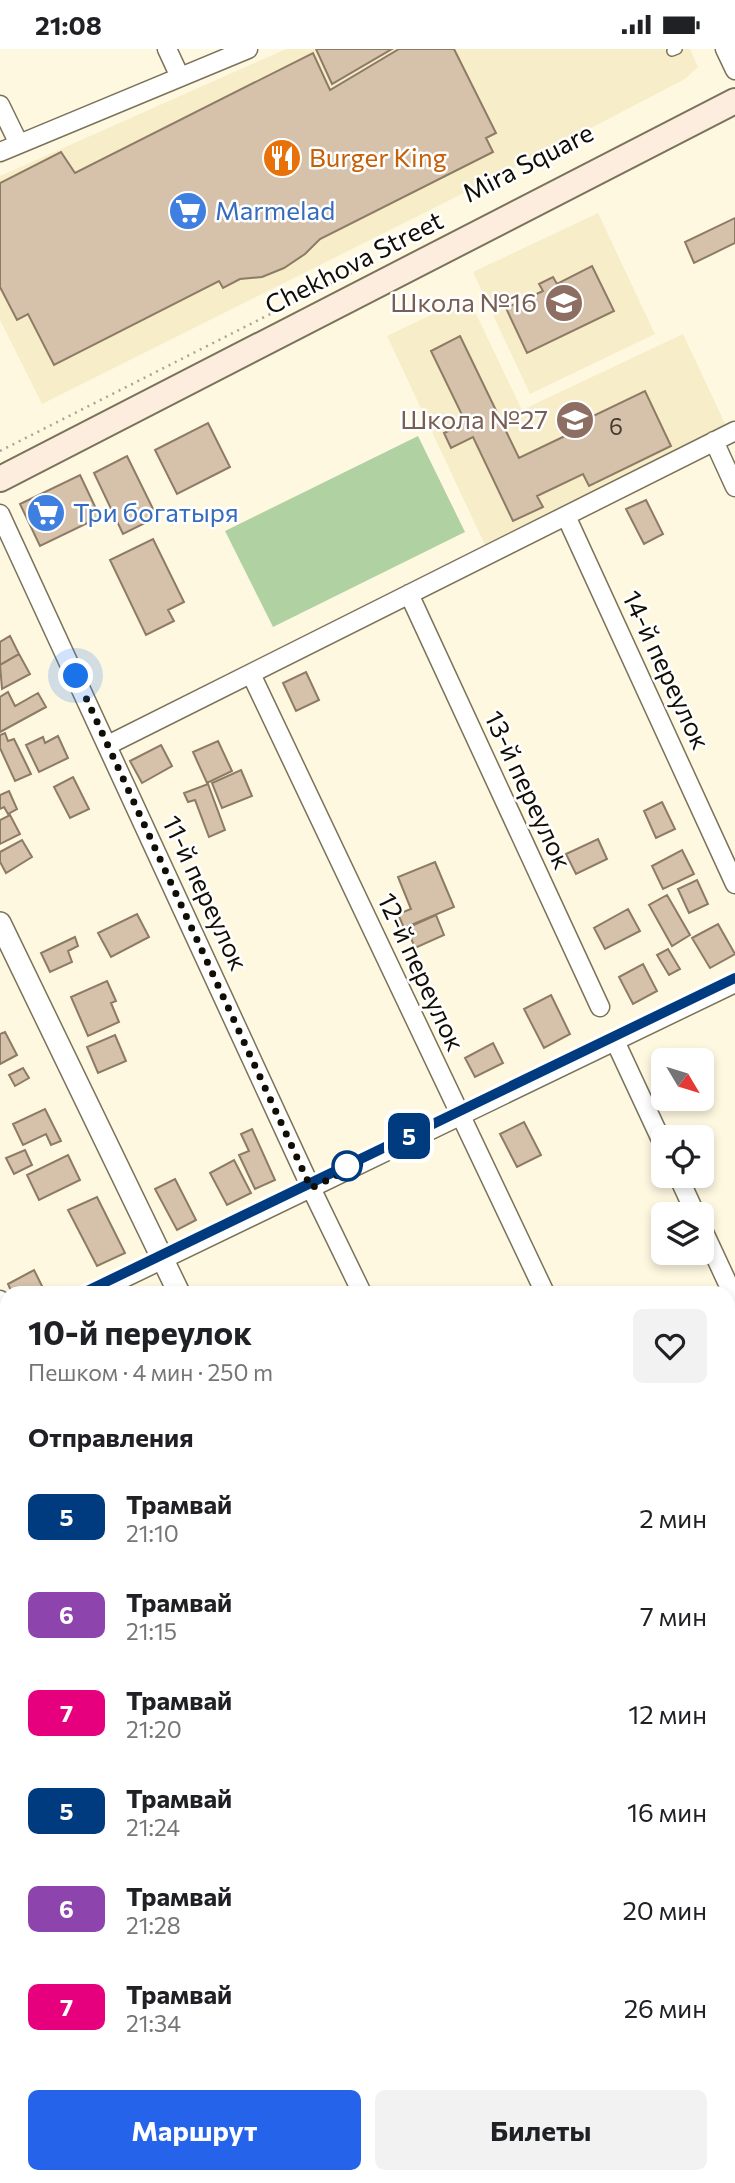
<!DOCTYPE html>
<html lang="ru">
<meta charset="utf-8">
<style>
body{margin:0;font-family:Commissioner,sans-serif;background:#f2f2f2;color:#202124;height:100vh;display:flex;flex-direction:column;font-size:26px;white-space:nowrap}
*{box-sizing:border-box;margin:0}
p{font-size:23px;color:#757577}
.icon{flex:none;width:38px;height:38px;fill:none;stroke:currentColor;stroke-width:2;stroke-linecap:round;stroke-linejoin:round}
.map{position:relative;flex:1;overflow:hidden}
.sheet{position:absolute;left:0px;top:1237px;width:735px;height:898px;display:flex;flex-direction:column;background:#fff;border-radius:21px 21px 0 0;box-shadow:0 4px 10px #0003}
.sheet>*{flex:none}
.badge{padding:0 14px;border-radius:10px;font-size:24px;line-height:46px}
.needle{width:46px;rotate:128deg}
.controls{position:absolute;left:651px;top:999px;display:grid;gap:14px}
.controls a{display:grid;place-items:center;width:63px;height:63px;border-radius:10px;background:#fff;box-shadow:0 4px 10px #0003;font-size:35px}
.you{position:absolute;width:35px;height:35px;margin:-18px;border:5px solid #fff;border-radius:50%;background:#1a73e8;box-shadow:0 0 0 10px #1a73e833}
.map>.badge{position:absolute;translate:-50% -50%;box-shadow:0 0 0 4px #fff}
h2{padding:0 28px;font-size:26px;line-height:63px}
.round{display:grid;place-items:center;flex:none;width:74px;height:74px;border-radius:10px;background:#f2f2f2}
.summary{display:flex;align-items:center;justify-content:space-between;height:119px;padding:0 28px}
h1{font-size:33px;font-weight:700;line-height:52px}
.button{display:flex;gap:14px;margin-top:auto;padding:14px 28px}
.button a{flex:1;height:80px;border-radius:10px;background:#2563eb;color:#fff;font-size:28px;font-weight:700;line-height:80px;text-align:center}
.button a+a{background:#f2f2f2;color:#202124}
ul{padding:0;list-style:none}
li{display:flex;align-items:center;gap:21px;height:98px;padding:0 28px}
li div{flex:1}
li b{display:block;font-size:26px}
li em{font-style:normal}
li .badge{min-width:77px;font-weight:700;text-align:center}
.status{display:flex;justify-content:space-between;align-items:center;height:49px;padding:0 35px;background:#fff;direction:ltr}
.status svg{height:19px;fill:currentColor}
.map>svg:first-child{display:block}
.built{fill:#f7edc9}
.green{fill:#b0d2a2}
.building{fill:#d6c1aa;stroke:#8d7b65;stroke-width:2}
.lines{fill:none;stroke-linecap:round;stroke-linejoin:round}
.service-casing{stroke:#7a7359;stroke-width:12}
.minor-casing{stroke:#7a7359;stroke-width:21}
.tertiary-casing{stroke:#7a7359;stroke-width:24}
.secondary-casing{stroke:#7a7359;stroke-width:28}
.path{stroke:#aaa492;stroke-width:2.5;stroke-dasharray:2 5;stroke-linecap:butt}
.service{stroke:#fff;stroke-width:9}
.minor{stroke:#fff;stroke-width:18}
.tertiary{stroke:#fff;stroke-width:21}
.secondary{stroke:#fdedde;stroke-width:24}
.tram{stroke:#757061;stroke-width:2}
.line-casing{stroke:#fff;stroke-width:16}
.line{stroke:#003b80;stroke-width:10}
.walk{stroke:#110e05;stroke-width:7;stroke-dasharray:0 12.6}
.stop-dot{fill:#fff;stroke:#003b80;stroke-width:3.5}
.labels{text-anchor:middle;stroke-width:5;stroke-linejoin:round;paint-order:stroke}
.number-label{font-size:23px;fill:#423b2e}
.food-label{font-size:26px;fill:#c56008;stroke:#fff;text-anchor:start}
.street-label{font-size:26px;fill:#110e05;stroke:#fff}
.shop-label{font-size:26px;fill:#366cbe;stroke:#fff;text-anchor:start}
.education-label{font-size:26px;fill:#785e54;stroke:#fff;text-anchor:end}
</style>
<div class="status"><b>21:08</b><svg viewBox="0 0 49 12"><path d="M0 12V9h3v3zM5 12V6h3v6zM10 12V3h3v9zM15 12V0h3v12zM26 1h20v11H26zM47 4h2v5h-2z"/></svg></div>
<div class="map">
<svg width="735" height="2134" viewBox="0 0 735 2134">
<rect width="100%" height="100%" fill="#fff8e1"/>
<!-- built -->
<path class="built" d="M286 0H690L698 18 685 30 522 115 42 355 0 271V127Z
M598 164 655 285 530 345 473 223Z
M468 248 522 361 683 285 728 381 485 496 387 287Z
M7 2029V2128H265L267 2134H0V2031Z"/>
<!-- green -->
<path class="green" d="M418 387 465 483 273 578 225 482Z
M0 1565H7V1652L0 1647Z"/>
<!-- building -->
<path class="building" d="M316 0H392L332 35Z
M399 0H454L496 84 486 89 493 103 320 190 305 205 284 219 262 228 240 230 223 239 219 232 54 316 28 265 17 271 0 238V134L61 103 75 124 313 4 330 41Z
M735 169V194L694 214 685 193Z
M592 217 614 262 527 304 506 259 543 242 539 235 553 228 557 235Z
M460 287 519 409 565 387 562 382 645 342 671 397 589 437 583 425 537 447 543 458 513 472 473 388 451 399 444 384 466 374 431 302Z
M208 374 230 418 177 445 155 401Z
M127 407 157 468 123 485 94 424Z
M80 426 100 468 40 497 20 455Z
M646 451 663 485 644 495 626 460Z
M153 490 184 553 168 561 174 572 146 586 110 511Z
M10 587 19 605 0 616V593Z
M19 605 30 625 2 640 0 616Z
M306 623 319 651 296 662 283 634Z
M8 643 15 657 38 644 46 658 0 683V648Z
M5 684 8 692 14 690 31 725 15 732 0 699V686Z
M58 687 68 709 39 723 26 696 43 688 45 694Z
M218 692 232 722 207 734 193 703Z
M161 696 172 717 142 734 130 712Z
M241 721 252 747 222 759 212 734Z
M73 728 89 760 70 769 54 738Z
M208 735 225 781 209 788 195 751 188 753 184 744Z
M9 742 17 760 8 765 4 758 0 760V746Z
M662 753 675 780 656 789 644 762Z
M10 766 20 785 0 795V771Z
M598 790 607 810 576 825 566 805Z
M22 791 32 808 6 824 0 813V803Z
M682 801 694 825 663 840 652 817Z
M435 813 454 858 404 879 398 865 411 860 398 828Z
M697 831 708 855 689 864 678 840Z
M667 846 690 886 672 897 649 856Z
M628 860 640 882 605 900 594 879Z
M137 865 149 888 111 908 98 884Z
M436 866 444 886 415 899 407 879Z
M718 875 735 905 710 919 692 889Z
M75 888 78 897 68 902 72 913 50 923 41 904Z
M668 900 680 920 669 926 657 906Z
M643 915 657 942 633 955 619 928Z
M107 932 116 952 111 954 119 973 88 987 71 948Z
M551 946 570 985 544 999 524 960Z
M5 983 17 1006 0 1015V985Z
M115 986 126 1012 98 1024 87 998Z
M493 994 503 1014 475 1028 465 1009Z
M23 1019 29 1029 15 1037 9 1026Z
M45 1060 61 1092 51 1096 46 1085 23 1096 13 1075Z
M524 1073 541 1106 517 1118 500 1085Z
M252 1080 275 1131 255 1140 239 1106 249 1102 241 1085Z
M25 1101 32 1116 14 1125 6 1109Z
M68 1106 80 1131 39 1151 27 1126Z
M234 1111 251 1144 227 1156 210 1124Z
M175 1130 196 1171 177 1181 155 1140Z
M97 1148 125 1204 97 1217 68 1161Z
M34 1221 45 1243 12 1244 8 1235Z
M0 1339 7 1354V1369L0 1373Z
M3 1393 7 1402V1427L0 1430V1394Z
M7 1445V1474H6L0 1461V1449Z
M1 1475 7 1486V1502L0 1505Z
M7 1536V1555L0 1557V1538Z
M735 1757V1781L731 1782 728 1777V1759Z
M728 1939 731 1948 735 1946V1990L728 1993Z
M735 1996V2048L728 2032V1998Z
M7 2076V2118L0 2098V2078Z
M735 2113V2134H712L709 2128H728V2116Z
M235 2128H274L277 2134H238Z
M376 2128H405V2129L390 2134H378Z
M503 2128H538V2131L528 2134H505Z
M582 2128H621L604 2134H584Z
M621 2128H653L656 2134H604Z"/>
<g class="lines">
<defs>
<path id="service" d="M672 2 677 0
M728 1921 735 1927
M0 1988 7 1992"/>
<path id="minor" d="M167 0 180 28
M725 0 735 21
M0 56 19 95
M0 103 248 0
M714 392 735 438
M0 465 311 1139 362 1244
M566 467 735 835
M409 545 600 958
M251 625 545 1244
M108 696 735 382
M615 992 663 1095
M678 1127 696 1166
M702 1179 735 1250
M93 1244 735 934
M0 1251 7 1265
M0 1289 7 1286
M728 1629 735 1644
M0 1718 7 1716
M360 2128 362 2134"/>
<path id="tertiary" d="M0 874 179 1244
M574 2128 577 2134"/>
<path id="secondary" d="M0 430 735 52
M728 1715 735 1712
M0 1959 7 1956"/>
</defs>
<!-- service casing -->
<use href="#service" class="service-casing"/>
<!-- minor casing -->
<use href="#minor" class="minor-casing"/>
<!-- tertiary casing -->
<use href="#tertiary" class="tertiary-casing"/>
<!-- secondary casing -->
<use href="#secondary" class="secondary-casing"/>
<!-- path -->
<path class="path" d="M0 402 367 216"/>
<!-- service -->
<use href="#service" class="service"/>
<!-- minor -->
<use href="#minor" class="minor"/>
<!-- tertiary -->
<use href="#tertiary" class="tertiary"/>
<!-- secondary -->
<use href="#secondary" class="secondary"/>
<!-- tram -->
<path class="tram" d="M83 1244 735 929
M0 1284 7 1281"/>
</g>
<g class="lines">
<defs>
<path id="line" d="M83 1244 735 929"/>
</defs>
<!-- line casing -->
<use href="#line" class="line-casing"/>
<!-- line -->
<use href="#line" class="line"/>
<!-- walk -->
<path class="walk" d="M76 627 311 1139 361 1115 347 1117"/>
</g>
<!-- icons -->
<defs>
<symbol id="restaurant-disc" viewBox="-11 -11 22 22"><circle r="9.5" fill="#e8710a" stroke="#fff"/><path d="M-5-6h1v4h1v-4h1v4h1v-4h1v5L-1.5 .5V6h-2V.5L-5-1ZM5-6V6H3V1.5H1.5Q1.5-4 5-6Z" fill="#fff"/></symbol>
<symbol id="supermarket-disc" viewBox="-11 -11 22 22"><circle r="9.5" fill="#3f7fe0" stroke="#fff"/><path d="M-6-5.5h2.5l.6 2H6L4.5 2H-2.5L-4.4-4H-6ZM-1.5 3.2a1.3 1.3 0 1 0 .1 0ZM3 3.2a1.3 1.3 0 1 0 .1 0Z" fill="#fff"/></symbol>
<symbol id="school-disc" viewBox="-11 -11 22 22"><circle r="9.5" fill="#8d6e63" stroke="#fff"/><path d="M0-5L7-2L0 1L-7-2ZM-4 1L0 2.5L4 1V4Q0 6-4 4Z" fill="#fff"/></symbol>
</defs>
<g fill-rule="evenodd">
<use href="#restaurant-disc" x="260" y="87" width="44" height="44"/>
<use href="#supermarket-disc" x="166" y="140" width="44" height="44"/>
<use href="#school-disc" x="542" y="232" width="44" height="44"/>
<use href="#school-disc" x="553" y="349" width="44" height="44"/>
<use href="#supermarket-disc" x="24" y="442" width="44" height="44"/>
</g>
<!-- markers -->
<circle class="stop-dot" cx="347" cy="1117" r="14"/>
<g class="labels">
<!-- number labels -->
<g class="number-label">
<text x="616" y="386">6</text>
</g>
<!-- food labels -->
<g class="food-label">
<text x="309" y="118">Burger King</text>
</g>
<!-- street labels -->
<g class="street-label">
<text transform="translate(528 114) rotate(-27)" y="9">Mira Square</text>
<text transform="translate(354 214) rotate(-27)" y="9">Chekhova Street</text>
<text transform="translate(666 621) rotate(65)" y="9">14-й переулок</text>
<text transform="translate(528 741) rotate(65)" y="9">13-й переулок</text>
<text transform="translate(205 844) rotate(65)" y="9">11-й переулок</text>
<text transform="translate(421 923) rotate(65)" y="9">12-й переулок</text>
</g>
<!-- shop labels -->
<g class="shop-label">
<text x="215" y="171">Marmelad</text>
<text x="73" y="473">Три богатыря</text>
</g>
<!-- education labels -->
<g class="education-label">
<text x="537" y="263">Школа №16</text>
<text x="548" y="380">Школа №27</text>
</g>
</g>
</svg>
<div class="controls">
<a><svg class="needle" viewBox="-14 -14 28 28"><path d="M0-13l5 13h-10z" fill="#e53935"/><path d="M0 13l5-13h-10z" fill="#757577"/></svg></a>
<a><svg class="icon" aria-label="locate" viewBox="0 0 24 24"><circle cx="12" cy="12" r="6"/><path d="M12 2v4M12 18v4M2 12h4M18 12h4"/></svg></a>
<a><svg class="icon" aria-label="layers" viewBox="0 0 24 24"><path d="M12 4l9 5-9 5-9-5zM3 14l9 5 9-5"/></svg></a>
</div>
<div class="you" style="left:76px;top:627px"></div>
<b class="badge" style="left:409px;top:1087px;background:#003b80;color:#fff">5</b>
<section class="sheet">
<div class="summary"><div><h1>10-й переулок</h1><p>Пешком · 4 мин · 250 m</p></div><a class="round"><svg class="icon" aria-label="heart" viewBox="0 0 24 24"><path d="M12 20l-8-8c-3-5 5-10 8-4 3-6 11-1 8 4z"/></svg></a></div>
<h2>Отправления</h2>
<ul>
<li><span class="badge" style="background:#003b80;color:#fff">5</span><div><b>Трамвай</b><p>21:10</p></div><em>2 мин</em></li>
<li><span class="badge" style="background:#8e44ad;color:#fff">6</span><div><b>Трамвай</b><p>21:15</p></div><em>7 мин</em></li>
<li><span class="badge" style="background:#e6007e;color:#fff">7</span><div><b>Трамвай</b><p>21:20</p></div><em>12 мин</em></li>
<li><span class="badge" style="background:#003b80;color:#fff">5</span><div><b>Трамвай</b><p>21:24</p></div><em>16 мин</em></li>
<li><span class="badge" style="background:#8e44ad;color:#fff">6</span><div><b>Трамвай</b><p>21:28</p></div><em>20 мин</em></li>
<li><span class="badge" style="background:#e6007e;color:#fff">7</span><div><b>Трамвай</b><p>21:34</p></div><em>26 мин</em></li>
</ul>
<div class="button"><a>Маршрут</a><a>Билеты</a></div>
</section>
</div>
